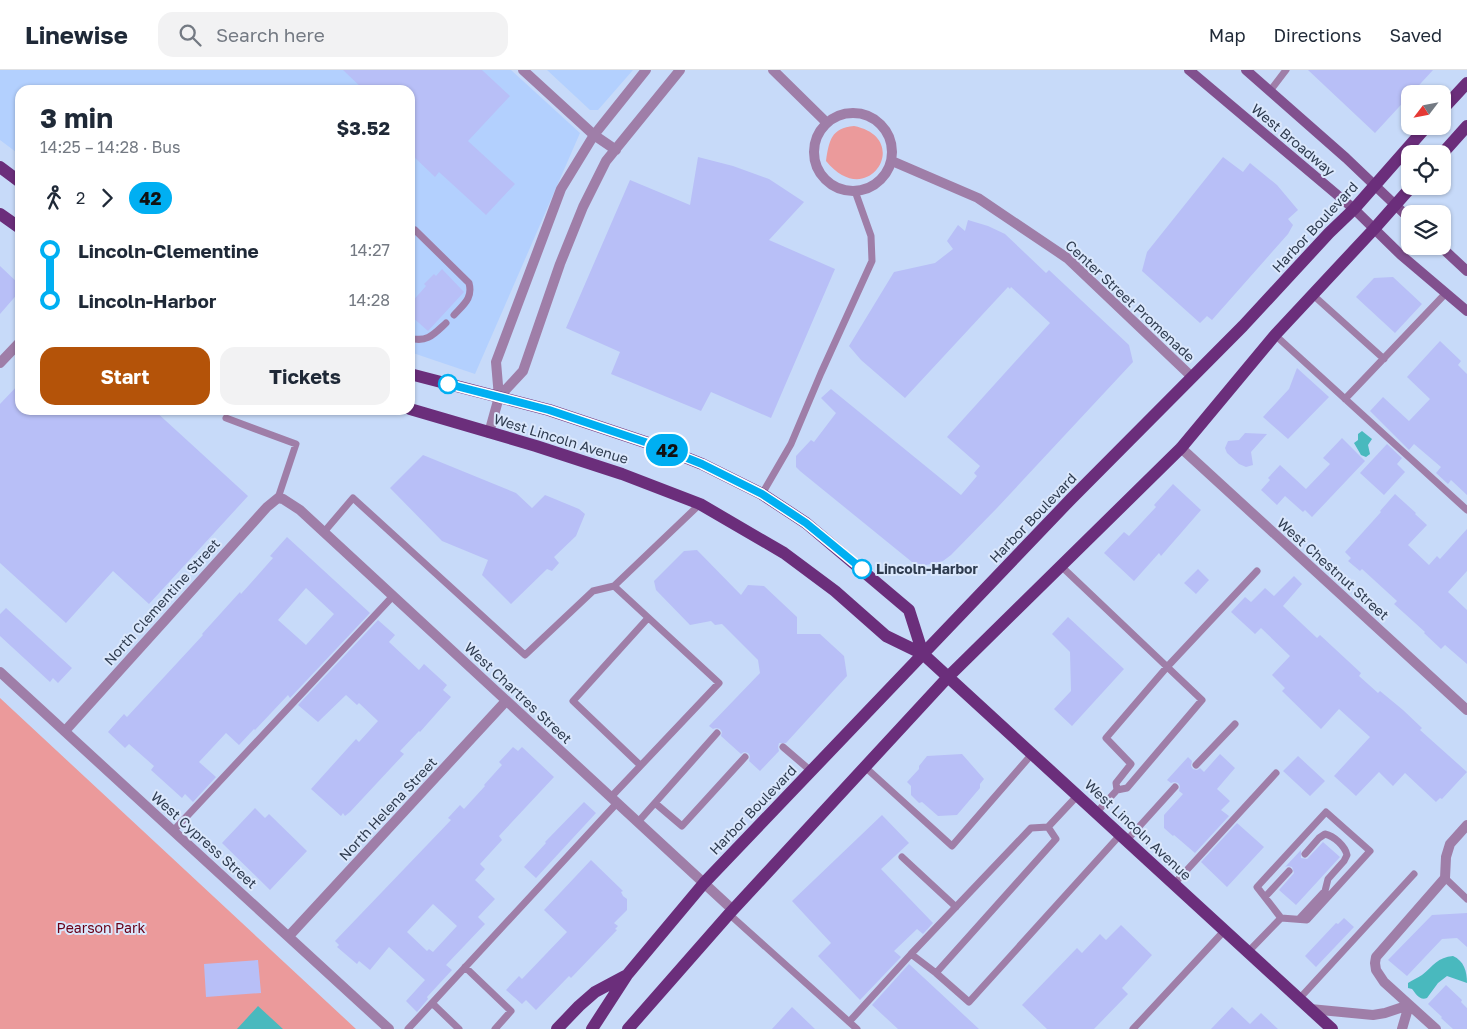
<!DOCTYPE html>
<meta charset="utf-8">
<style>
body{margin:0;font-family:"Golos Text",sans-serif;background:#f2f2f3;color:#1f2937;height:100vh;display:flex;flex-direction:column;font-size:19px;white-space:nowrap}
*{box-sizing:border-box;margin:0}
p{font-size:16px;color:#747a83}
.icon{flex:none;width:28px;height:28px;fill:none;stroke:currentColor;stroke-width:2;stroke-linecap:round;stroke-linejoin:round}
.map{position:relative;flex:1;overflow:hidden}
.drawer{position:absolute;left:15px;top:15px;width:400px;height:330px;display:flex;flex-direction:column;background:#fff;border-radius:15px;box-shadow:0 1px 4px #0004}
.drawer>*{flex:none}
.badge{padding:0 10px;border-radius:16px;font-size:18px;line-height:32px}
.needle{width:32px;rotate:238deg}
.tools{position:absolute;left:1401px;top:15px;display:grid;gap:10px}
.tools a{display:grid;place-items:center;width:50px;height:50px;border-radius:10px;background:#fff;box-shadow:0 1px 4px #0004;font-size:25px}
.map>.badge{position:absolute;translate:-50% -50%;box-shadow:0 0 0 2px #fff}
.legs{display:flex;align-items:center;gap:8px;height:55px;padding:0 25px;font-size:16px}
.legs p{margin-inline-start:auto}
.summary{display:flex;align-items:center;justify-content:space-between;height:85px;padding:0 25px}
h1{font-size:28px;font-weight:700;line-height:38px}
.cta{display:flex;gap:10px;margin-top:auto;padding:10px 25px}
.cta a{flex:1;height:58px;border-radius:15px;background:#b45309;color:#fff;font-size:20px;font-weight:700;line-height:58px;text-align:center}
.cta a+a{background:#f2f2f3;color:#1f2937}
ul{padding:0 25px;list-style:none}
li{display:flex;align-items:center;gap:18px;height:50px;font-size:19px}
li i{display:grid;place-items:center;width:8px;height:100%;margin:0 6px;background:currentColor}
li i::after{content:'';width:12px;height:12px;margin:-6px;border:4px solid;border-radius:50%;background:#fff}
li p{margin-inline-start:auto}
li:first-child i{background:linear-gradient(#0000 50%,currentColor 0)}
li:last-child i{background:linear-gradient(currentColor 50%,#0000 0)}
header{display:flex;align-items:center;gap:30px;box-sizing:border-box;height:70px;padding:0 25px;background:#fff;border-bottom:1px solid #e0e1e3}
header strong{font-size:24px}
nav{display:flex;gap:28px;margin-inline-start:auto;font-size:18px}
.search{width:350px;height:45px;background:#f2f2f3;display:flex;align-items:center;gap:12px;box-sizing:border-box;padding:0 18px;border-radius:15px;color:#747a83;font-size:19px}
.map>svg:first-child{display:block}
.built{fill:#b3d0fe}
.green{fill:#eb9a9b}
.water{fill:#49b9be}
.building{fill:#b8bff7;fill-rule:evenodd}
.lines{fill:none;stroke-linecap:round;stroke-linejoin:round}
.service{stroke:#9f7ea8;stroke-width:7}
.minor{stroke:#9f7ea8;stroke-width:10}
.secondary{stroke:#81508e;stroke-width:10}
.primary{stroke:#6b2e7b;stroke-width:12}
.line-1-casing{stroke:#fff;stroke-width:11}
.line-1{stroke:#00aff2;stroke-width:8}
.stop-1-dot{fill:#fff;stroke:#00aff2;stroke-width:2.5}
.labels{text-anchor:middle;stroke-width:4;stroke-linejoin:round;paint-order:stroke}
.street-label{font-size:14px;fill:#2f3c50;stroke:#dae7fc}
.stop-label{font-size:14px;font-weight:bold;fill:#2f3c50;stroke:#dae7fc;text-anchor:start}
.park-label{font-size:14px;fill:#670017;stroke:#dae7fc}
</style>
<header>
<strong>Linewise</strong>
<div class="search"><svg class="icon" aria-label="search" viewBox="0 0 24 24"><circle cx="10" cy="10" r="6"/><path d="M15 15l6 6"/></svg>Search here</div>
<nav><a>Map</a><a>Directions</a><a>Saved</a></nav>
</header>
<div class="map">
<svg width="1467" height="959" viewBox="0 0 1467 959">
<rect width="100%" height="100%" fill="#c7daf9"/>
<!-- built -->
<path class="built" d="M0 0H511L580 63 475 304 410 282V20H20V85L0 70Z
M547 0H633L598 40H590Z"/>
<!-- green -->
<path class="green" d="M854 56C914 68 868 143 826 91 829 71 831 58 854 56Z
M0 628 356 959H0Z"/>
<!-- water -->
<path class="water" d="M1362 361 1372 369 1368 375 1370 384 1366 387 1361 385 1354 373 1358 370V364Z
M1453 886C1464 891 1467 901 1467 913L1447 906 1438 913 1427 928C1420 931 1416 924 1412 919L1408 918V913C1412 910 1418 908 1422 905 1433 896 1438 887 1453 886Z
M258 936 283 959H237Z"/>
<!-- building -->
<path class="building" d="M343 0H482L510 26 468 71 515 114 486 145 439 102 435 107 410 83V20H364Z
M1308 0H1433L1375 63Z
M698 87 733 96 769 109 804 132 769 170 835 199 771 348 711 322 701 341 611 304 620 282 566 258 630 110 690 135Z
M1223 87 1243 102 1250 93 1277 115 1298 140 1288 149 1293 155 1288 164 1212 250 1207 246 1200 253 1142 201 1147 182Z
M968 150 988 156 1005 164 1046 203 1049 200 1129 275 1133 292 997 438 951 485 943 491 922 496 912 492 800 401 796 397V386L811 370 814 372 836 343 821 328 831 319 961 425 977 406 974 403 980 396 947 367 1050 253 1011 217 1010 219 1008 217 905 328 861 290 849 276 894 202 935 193 953 179 947 171 958 155 965 161Z
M0 196 20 215V221L0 244Z
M442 199 464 222 428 261 410 245V234L426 216 424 214 434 204 436 206Z
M1393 207 1422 234 1395 263 1356 227 1374 208Z
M1440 271 1461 291 1458 295 1467 304V425L1451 410 1448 414 1436 403 1441 397 1414 374 1409 380 1370 341 1383 327 1409 351 1430 329 1407 307Z
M1297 298 1329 327 1288 369 1263 347 1289 319Z
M20 313V340H154L248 426 149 534 113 501 66 553 0 493V334Z
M1245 363 1267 364 1251 382 1253 395 1246 397 1239 394 1227 383 1225 378 1228 371 1239 370Z
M1342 368 1365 391 1312 447 1305 440 1303 442 1285 426 1277 435 1261 420 1270 410 1268 408 1280 395 1306 419 1330 394 1323 388Z
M1387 374 1402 388 1397 394 1405 402 1384 425 1360 403Z
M423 385 516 423 532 438 545 425 579 439 585 444 576 466 554 487 559 493 552 501 547 499 511 534 482 505 488 490 442 471 390 418Z
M1173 414 1201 440 1161 486 1159 483 1134 511 1104 483 1124 462 1129 466 1156 437 1154 435Z
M1395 424 1416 443 1415 444 1427 455 1408 475 1429 495 1437 486 1440 489 1467 459V501L1448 522 1467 540V594L1445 575 1441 579 1424 563 1425 562 1394 534 1397 531 1362 499 1360 501 1348 491 1351 488 1345 482 1381 442 1380 441Z
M287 467 370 543 290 628 288 625 255 660 254 659 239 675 226 663 199 692 216 707 193 732 185 724 182 728 151 700 154 696 129 674 125 678 108 662 124 644 127 647 203 565 202 564 240 522 241 524 273 488 270 486ZM306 518 334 544 306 575 278 550Z
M697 480 741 525 748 515 764 516 797 547V564H820L844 586 847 606 786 673H779L778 677 779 681 760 701 749 691 750 686 748 683 744 682 741 684 721 666 722 662 720 659 716 658 713 659 709 656 760 603 758 590 722 554 715 555 711 551 690 555 656 520 654 511 684 481Z
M1198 499 1209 510 1196 524 1184 513Z
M1294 506 1302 514 1283 536 1317 568 1320 565 1361 603 1359 606 1378 623 1380 621 1403 640 1422 658 1420 660 1467 702 1442 729 1440 728 1436 732 1405 703 1393 716 1379 702 1356 726 1334 706 1370 667 1339 639 1321 659 1282 621 1285 618 1272 605 1290 586 1261 558 1255 564 1231 542 1245 527 1251 532 1265 518 1274 526Z
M6 538 72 598 58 613 53 608 50 612 0 566V544Z
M1068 547 1124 599 1072 656 1054 639 1071 621 1070 582 1052 564Z
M378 550 395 565 389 572 419 600 424 594 447 615 443 620 451 627 420 662 419 661 400 681 404 684 350 742 345 746 343 743 341 746 311 719 356 669 359 672 378 651 359 633 357 635 346 625 318 652 298 635Z
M513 677 518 681 522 677 554 707 499 766 502 770 480 794 485 799 475 810 495 829 478 847 485 854 446 895 452 900 427 927 428 929 417 942 406 931 425 910 389 877 370 900 359 891 357 894 337 877 339 875 335 871 451 750 448 748 460 735 464 739 485 716 484 715 502 695 499 692ZM433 834 457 856 433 882 429 879 427 881 407 862Z
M962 684 984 709 980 714V718L957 745 938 746 922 732 919 733 911 725V716L907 712 919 699V696L927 686Z
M1220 684 1235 698 1217 719 1230 731 1221 740 1229 746 1195 783 1174 765 1173 766 1164 758V745L1183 724 1179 721 1180 716 1178 713 1174 712 1171 713 1167 710 1188 687 1192 691 1191 696 1193 699 1197 700 1200 698 1204 702Z
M1298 686 1325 711 1310 726 1283 701Z
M584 732 596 743 536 808 524 797 546 773 545 772Z
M255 738 265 748 269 744 307 781 270 820 222 773Z
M882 745 909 773 881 799 933 853 923 864 917 859 894 881 901 887 860 930 818 886 831 873 792 831Z
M1237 753 1264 777 1227 817 1201 792Z
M1323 772 1340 787 1296 835 1279 820 1294 803 1292 797 1288 796 1285 797 1301 780V788L1307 789Z
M591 790 623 821 621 822 623 826 627 829V840L614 853 618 856 615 859 617 860 571 908 569 906 536 940 526 930 522 934 506 920 519 906 522 909 567 862 544 840Z
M1467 843V877L1457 868 1442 869 1407 906 1388 890 1432 845Z
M1344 848 1354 857 1316 897 1305 886 1336 853 1338 854Z
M1121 855 1152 885 1122 918 1128 924 1094 959H1047L1022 935 1077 878 1082 883 1100 864 1106 870Z
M258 890 261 923 206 927 204 894Z
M909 894 979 959H898L872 935Z
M1446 915 1462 930 1461 932 1467 938V959H1453L1441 948 1442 947 1428 934Z
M792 937 815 959H772Z
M1232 937 1250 954 1261 943 1278 959H1211Z"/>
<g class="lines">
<!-- service -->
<path class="service" d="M1270 21 1286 0
M415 160 469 213C473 228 464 234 454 245
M1313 225 1384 289
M1275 265 1467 440
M410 268C427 273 434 264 446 253
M1345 329 1446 223
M226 348 296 374 278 428
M762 424 791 374 821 303 872 191 871 166 855 121
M324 462 353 428 525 585 593 521 614 516 700 434
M1061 496 1202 630 1127 718 1117 720 1097 742
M783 677 811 701
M640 695 573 631 648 548
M1196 695 1235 654
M865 697 952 776 1032 684
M1117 720 1116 713 1131 694 1106 668 1167 597 1257 501
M1078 725 1048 757 1056 769 936 903 969 932 1121 764
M611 727 719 613 614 516
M655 733 682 756 745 687
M1326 742 1370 781 1307 850 1281 848 1257 817Z
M638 752 717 663
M174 760 393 526
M1127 770 1175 717
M902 787 956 837
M1445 808 1467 829
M1174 814 1276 703
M1265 827 1289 801
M729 844 857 959
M1299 849 1325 821 1328 809 1344 791 1347 785C1345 776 1334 766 1325 764L1319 768 1305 784
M1248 882 1281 848
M911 884 1031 758 1048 757
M465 897 511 941 495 959
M1299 929 1414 804
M432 933 459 959
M849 952 911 884 936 903
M408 959 617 733
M1133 959 1225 860"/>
<!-- minor -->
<path class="minor" d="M523 0 594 65 616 80
M773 0 827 53
M814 82a39 39 0 1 1 78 0a39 39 0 1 1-78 0Z
M892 91 978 128 1067 188 1192 307
M0 293 20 272
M499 327 523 301 560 194 583 137 606 91 680 0
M489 363 499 327 496 292 561 119 594 65 646 0
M1181 378 1467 640
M0 602 389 959
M65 661 267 437 278 428 283 429 300 440 733 840
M289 866 506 631
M1310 939 1373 945 1385 943 1409 935
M1402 959 1409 935
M1436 959 1384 912 1376 900 1375 893 1376 887 1445 808 1446 787 1450 774 1467 755"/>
<!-- secondary -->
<path class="secondary" d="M1189 0 1354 139 1401 185 1467 241
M1246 0 1346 88 1410 149
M1440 176 1467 201"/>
<!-- primary -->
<path class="primary" d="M1442 40 1467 13
M1442 84 1467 56
M0 97 20 112
M0 144 20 158
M410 304 549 340 657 376 702 394 762 424 806 453 909 540 923 584
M410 339 536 376 622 404 700 434 784 483 835 521 886 566 923 584 1332 959
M557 959 579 936 595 922 625 906
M592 959 627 905 704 813 1071 429 1243 256 1329 163 1354 139 1427 56
M628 959 729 844 948 607 1181 378 1275 265 1374 159 1412 116"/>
</g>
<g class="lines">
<defs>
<path id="line-1" d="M448 314 549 340 657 376 702 394 762 424 806 453 862 499"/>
</defs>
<!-- line-1 casing -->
<use href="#line-1" class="line-1-casing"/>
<!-- line-1 -->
<use href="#line-1" class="line-1"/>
</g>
<!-- markers -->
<g class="stop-1-dot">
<circle cx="448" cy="314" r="9"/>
<circle cx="862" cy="499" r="9"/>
</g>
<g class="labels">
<!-- street labels -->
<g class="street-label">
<text transform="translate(1293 70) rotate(40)" y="5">West Broadway</text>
<text transform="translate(1315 157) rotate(-47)" y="5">Harbor Boulevard</text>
<text transform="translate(1130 231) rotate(43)" y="5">Center Street Promenade</text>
<text transform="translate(561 369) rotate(17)" y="5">West Lincoln Avenue</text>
<text transform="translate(1033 448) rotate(-46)" y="5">Harbor Boulevard</text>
<text transform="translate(1333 499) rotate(42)" y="5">West Chestnut Street</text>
<text transform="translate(162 532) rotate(-48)" y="5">North Clementine Street</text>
<text transform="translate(518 623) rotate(43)" y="5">West Chartres Street</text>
<text transform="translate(388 739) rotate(-47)" y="5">North Helena Street</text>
<text transform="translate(753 740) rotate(-46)" y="5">Harbor Boulevard</text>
<text transform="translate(1138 760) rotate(43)" y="5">West Lincoln Avenue</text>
<text transform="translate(204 770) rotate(42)" y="5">West Cypress Street</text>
</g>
<!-- stop labels -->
<g class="stop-label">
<text x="876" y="504">Lincoln-Harbor</text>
</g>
<!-- park labels -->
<g class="park-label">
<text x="101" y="863">Pearson Park</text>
</g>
</g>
</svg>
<div class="tools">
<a><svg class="needle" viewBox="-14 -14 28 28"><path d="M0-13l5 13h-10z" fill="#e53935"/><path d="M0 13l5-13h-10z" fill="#747a83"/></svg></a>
<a><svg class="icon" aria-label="locate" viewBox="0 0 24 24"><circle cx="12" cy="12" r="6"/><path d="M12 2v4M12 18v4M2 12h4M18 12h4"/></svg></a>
<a><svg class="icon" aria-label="layers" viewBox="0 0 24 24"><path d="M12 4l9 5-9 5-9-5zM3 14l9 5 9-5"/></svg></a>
</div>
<b class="badge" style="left:667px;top:380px;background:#00aff2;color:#111">42</b>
<section class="drawer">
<div class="summary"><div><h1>3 min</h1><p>14:25 – 14:28 · Bus</p></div><b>$3.52</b></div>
<div class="legs"><svg class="icon" aria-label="walk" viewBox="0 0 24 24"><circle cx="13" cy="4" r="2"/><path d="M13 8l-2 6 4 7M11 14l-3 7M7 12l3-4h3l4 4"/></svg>2<svg class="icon" aria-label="forward" viewBox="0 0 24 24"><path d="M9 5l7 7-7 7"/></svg><b class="badge" style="background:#00aff2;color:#111">42</b></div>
<ul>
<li><i style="color:#00aff2"></i><b>Lincoln-Clementine</b><p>14:27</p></li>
<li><i style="color:#00aff2"></i><b>Lincoln-Harbor</b><p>14:28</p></li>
</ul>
<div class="cta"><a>Start</a><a>Tickets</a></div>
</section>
</div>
